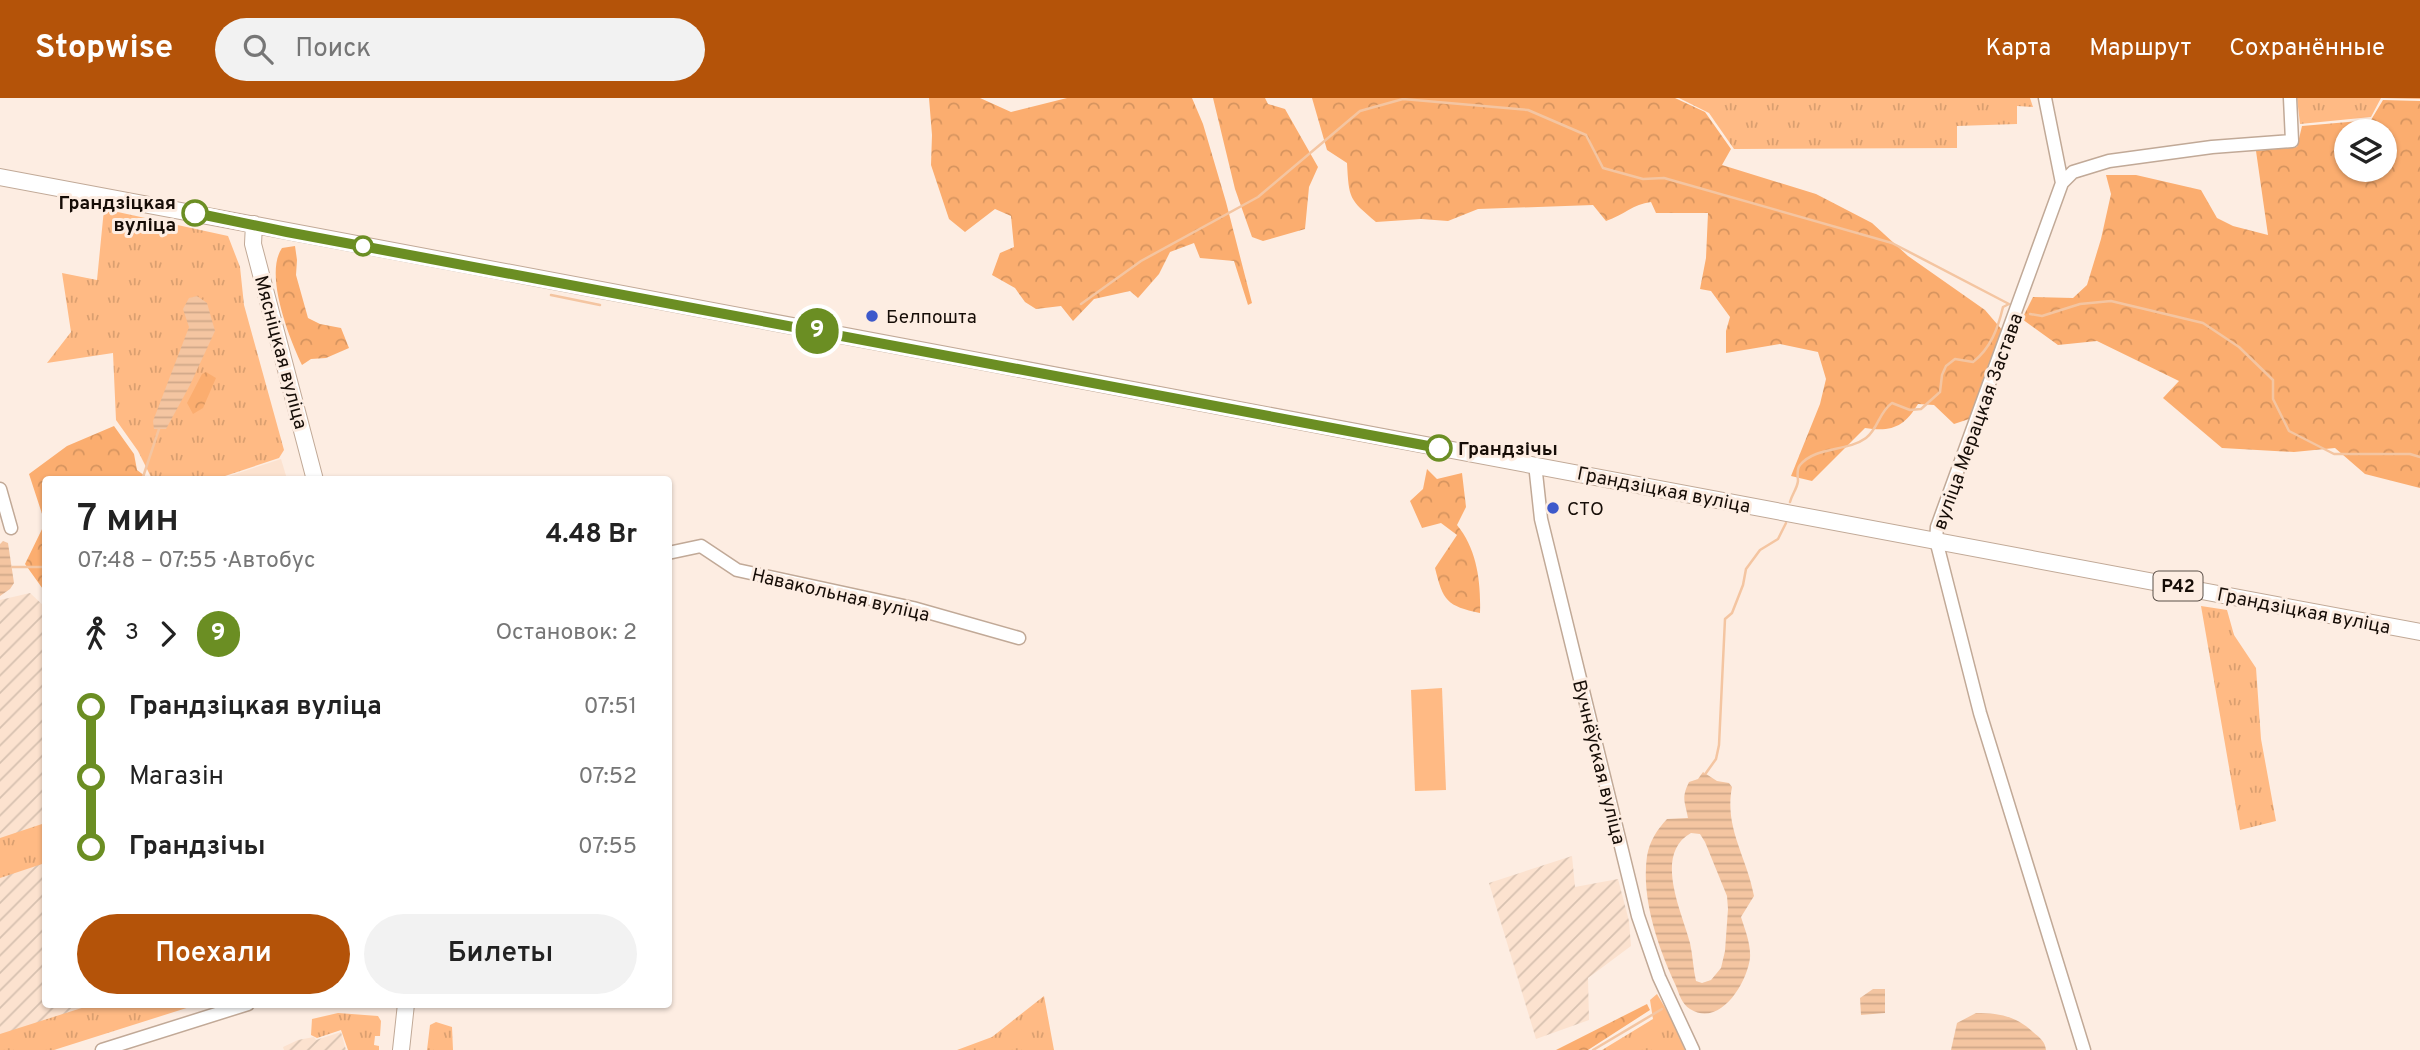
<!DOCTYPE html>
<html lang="ru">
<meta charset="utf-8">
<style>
body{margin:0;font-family:Overpass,sans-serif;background:#f2f2f2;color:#222;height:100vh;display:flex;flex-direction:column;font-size:26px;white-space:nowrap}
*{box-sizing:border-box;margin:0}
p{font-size:23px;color:#767676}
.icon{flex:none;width:38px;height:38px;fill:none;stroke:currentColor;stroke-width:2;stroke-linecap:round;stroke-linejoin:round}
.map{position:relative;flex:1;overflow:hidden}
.side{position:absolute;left:42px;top:378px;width:630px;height:532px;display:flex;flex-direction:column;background:#fff;border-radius:7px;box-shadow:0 2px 5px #0004}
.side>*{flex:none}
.badge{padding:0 14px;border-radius:23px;font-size:24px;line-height:46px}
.fabs{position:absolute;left:2334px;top:21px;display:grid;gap:14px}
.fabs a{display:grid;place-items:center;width:63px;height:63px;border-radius:50%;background:#fff;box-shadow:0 2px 5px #0004;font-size:35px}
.map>.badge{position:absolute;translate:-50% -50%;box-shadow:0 0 0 4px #fff}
.legs{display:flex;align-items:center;gap:10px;height:77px;padding:0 35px;font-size:23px}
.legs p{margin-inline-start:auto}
.headline{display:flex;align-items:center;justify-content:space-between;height:119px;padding:0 35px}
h1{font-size:38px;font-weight:600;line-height:52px}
.action{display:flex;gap:14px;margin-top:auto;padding:14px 35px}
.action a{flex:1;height:80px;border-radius:42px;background:#b45309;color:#fff;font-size:28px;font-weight:600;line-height:80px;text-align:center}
.action a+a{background:#f2f2f2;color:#222}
ul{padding:0 35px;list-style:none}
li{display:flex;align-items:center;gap:24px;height:70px;font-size:26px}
li i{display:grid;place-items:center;width:10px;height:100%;margin:0 9px;background:currentColor}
li i::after{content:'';width:18px;height:18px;margin:-9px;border:5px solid;border-radius:50%;background:#fff}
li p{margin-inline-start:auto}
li:first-child i{background:linear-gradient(#0000 50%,currentColor 0)}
li:last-child i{background:linear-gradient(currentColor 50%,#0000 0)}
header{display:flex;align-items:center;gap:42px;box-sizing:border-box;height:98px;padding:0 35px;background:#b45309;color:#fff}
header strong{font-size:33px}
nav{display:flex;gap:38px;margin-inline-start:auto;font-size:24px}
.search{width:490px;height:63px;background:#f2f2f2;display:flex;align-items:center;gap:18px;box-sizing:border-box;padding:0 24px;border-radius:38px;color:#767676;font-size:26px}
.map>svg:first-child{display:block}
.built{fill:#fce2cf}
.industrial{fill:url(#industrial-furrows)}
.grass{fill:url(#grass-tufts)}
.forest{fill:url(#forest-crowns);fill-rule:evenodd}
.pitch{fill:#ffba84}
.water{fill:url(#water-rules);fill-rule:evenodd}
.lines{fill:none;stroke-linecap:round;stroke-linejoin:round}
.stream{stroke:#f4c5a1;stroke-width:2.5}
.minor-casing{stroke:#c1a997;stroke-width:15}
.major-casing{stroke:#c1a997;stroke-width:18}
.minor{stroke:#fff;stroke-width:12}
.major{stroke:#fff;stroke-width:16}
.line-1-casing{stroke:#fff;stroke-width:16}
.line-1{stroke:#6b8e23;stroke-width:10}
.stop-1-dot{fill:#fff;stroke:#6b8e23;stroke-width:3.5}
.poi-dot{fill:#3d59cb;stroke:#fdede2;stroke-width:2.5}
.labels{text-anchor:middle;stroke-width:6;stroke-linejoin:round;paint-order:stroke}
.shield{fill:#fdede2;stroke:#5b5049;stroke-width:2}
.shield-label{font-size:18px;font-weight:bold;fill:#160d07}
.stop-label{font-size:19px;font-weight:bold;fill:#160d07;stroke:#fdede2;text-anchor:end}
.poi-label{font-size:19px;fill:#160d07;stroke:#fdede2;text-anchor:start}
.street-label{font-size:19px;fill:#160d07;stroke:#fdede2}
</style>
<header>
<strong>Stopwise</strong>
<div class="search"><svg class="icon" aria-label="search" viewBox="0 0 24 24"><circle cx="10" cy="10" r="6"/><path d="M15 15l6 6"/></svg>Поиск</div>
<nav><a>Карта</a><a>Маршрут</a><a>Сохранённые</a></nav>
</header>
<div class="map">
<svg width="2420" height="952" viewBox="0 0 2420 952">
<defs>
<pattern id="industrial-furrows" width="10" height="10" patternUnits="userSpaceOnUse" patternTransform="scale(1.75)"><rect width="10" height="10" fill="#fce2cf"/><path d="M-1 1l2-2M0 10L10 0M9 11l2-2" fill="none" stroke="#d7c1b0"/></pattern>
<pattern id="grass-tufts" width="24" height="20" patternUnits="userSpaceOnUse" patternTransform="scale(1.75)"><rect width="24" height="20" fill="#ffba84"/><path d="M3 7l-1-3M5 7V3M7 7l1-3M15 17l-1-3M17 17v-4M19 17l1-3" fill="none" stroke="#da9f70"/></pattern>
<pattern id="forest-crowns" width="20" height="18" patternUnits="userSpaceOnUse" patternTransform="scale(1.75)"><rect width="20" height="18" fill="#fbad6f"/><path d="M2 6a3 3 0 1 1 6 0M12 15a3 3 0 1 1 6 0" fill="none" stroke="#d6945f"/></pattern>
<pattern id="water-rules" width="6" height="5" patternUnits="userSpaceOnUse" patternTransform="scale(1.75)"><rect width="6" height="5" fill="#f4c5a1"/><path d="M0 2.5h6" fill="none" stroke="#d0a889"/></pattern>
</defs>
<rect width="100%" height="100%" fill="#fdede2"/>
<!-- built -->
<path class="built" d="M281 361 287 381H220Z"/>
<!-- industrial -->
<path class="industrial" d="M30 495 45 509 46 906 163 907 18 952H0V502Z
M1572 758 1575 789 1618 781 1629 823 1631 848 1588 880 1589 922 1536 941 1489 785Z
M341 934 346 952H284L283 949 298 942 314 939 316 942Z"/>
<!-- grass -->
<path class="grass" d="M1679 0H2030L2033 9 2017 8V26L1957 28V50L1734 51 1709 15Z
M2297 0H2420V1L2381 0 2371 19 2300 26Z
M104 111 228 138 240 169 244 207 284 352 279 360 216 381H152L138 353 116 322 113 255 47 265 71 234 62 175 97 182Z
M2201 508 2227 512 2234 537 2256 570 2261 641 2276 723 2240 732Z
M45 725V765L0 780V740Z
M1657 896 1670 918 1685 952H1602L1653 921 1650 902Z
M1044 898 1054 952H957L992 939Z
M91 907H196L54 952H0V936Z
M338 915 378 918 381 923 380 938H375L374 947 379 948V952H348L341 932 317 940 311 937 312 921Z
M436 924 452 929 453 952H427L430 927Z"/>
<!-- forest -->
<path class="forest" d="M929 0H980L1011 14 1067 0H1192L1203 26 1226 104 1252 205 1248 207 1234 163 1200 160 1194 145 1170 154 1159 176 1138 200 1130 193 1094 201 1073 223 1061 208 1036 211 1025 204 1015 190 992 177 1000 155 1014 149 1011 118 995 111 965 134 949 121 931 67 932 37Z
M1213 0H1265L1268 6 1285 11 1318 69 1309 89 1305 131 1263 143 1252 139 1235 91Z
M1312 0H1675L1705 14 1731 51 1722 67 1816 96 1872 125 1908 158 1985 212 2003 233 1969 321 1954 326 1934 307 1918 306C1904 329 1892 334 1865 330L1812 383 1791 378 1820 306 1826 281 1818 254 1780 246 1726 255V233L1730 219 1711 193 1700 191 1706 160 1708 115H1656L1651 104C1633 106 1624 117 1606 123L1593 107 1478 111 1448 123 1421 121 1376 124C1349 101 1349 101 1347 65L1327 52Z
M2383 2 2420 3V390L2365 376 2335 350 2294 354 2222 350 2163 300 2179 283 2097 243 2058 247 2022 221 2033 199 2073 200 2087 187 2101 141 2111 96 2106 77H2136L2201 92 2217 120 2233 128 2268 137 2256 53 2297 49 2302 28 2371 22ZM2347 33H2385V72H2347Z
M295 148 297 162 296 177 308 220 320 226 341 230 349 250 326 260 311 261 302 267C289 240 264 176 282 150Z
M206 274 216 280 203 310 193 316 187 305 202 276Z
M114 328 134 356 137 372 149 381 46 382 45 494 25 466 45 425 29 376 67 348Z
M1427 371 1437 381 1462 375 1466 409 1457 427C1477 451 1481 484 1480 515 1447 508 1443 503 1435 470L1457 437 1441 425 1422 430 1410 403 1423 391Z
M1647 906 1650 912 1588 952H1556Z"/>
<!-- pitch -->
<path class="pitch" d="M1442 590 1446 692 1415 693 1411 592Z"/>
<!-- water -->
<path class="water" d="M197 198 207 205 215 233 190 287 166 331H154L153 323 189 229 183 211 189 200Z
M3 443 8 445 14 485 10 491 0 498V446Z
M1703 674 1717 683 1729 685 1732 689C1724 730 1747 759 1754 798L1741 819C1745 832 1751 846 1750 860 1747 885 1720 930 1690 911 1682 906 1679 896 1676 888 1658 849 1641 801 1647 758 1650 742 1657 732 1667 721L1688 720C1685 703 1681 701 1689 684L1698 681ZM1691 735 1700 736 1705 744 1727 798 1728 811 1725 853 1721 870 1711 882 1702 885 1696 883C1693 871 1693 858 1690 845 1682 814 1653 756 1691 735Z
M1873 891H1885V915L1861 917 1860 900Z
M1976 915C1999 915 2016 918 2033 934 2040 940 2045 943 2046 952H1951L1957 925Z"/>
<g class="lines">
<!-- stream -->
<path class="stream" d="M551 197 600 207
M1081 206 1141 163 1258 99 1360 13 1403 1 1528 12 1586 37 1603 70 1643 81 1664 80 1892 145 2009 206 2003 209C1998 230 1991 250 1973 264L1955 261 1946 268 1942 277 1940 294 1921 311 1910 312 1892 305C1879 314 1878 331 1866 340 1847 354 1816 348 1800 367 1796 372 1798 378 1798 383 1797 391 1792 396 1790 404
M2030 216 2042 218 2080 206 2111 203 2203 225 2239 249 2273 282V301L2289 333 2334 356H2410L2420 359
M142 382 159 331
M12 469H46
M1706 675 1716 661 1719 647 1725 521 1732 515 1743 487 1746 471 1760 452 1778 441 1786 425
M1593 952 1662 911"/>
<defs>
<path id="minor" d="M2045 0 2062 85
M1537 367 1536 375 1541 421 1638 818 1659 879 1693 952
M0 391 11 430
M668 455 701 448 737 472 913 510 1019 540
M102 952 248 906
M2084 952 1980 615 1936 442 1937 429 2062 85 2073 74 2109 63 2212 49 2292 43 2290 0"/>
<path id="major" d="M0 79 2420 534
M254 126 253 146 315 382
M401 952 406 906"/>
</defs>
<!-- minor casing -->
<use href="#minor" class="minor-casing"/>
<!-- major casing -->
<use href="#major" class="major-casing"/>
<!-- minor -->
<use href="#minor" class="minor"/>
<!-- major -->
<use href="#major" class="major"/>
</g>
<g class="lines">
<defs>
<path id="line-1" d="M195 115 287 134 1439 350"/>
</defs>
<!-- line-1 casing -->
<use href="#line-1" class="line-1-casing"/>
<!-- line-1 -->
<use href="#line-1" class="line-1"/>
</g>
<!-- markers -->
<g class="stop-1-dot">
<circle cx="195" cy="115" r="12"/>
<circle cx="363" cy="148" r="9"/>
<circle cx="1439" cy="350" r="12"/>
</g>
<g class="poi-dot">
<circle cx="872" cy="218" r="7"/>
<circle cx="1553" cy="410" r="7"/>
</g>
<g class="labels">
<!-- shield labels -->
<rect class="shield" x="2153.5" y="473.5" width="49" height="29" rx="5"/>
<g class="shield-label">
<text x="2178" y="494">Р42</text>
</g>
<!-- stop labels -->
<g class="stop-label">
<text x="176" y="111">Грандзіцкая<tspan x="176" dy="22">вуліца</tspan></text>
<text x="1458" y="357" text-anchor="start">Грандзічы</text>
</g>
<!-- poi labels -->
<g class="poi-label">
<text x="886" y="225">Белпошта</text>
<text x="1567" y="417">СТО</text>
</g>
<!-- street labels -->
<g class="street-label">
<text transform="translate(282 254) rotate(75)" y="7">Мясніцкая вуліца</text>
<text transform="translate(1977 323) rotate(-70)" y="7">вуліца Мерацкая Застава</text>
<text transform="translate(1664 391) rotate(11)" y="7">Грандзіцкая вуліца</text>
<text transform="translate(841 496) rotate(13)" y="7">Навакольная вуліца</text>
<text transform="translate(2304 512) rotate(11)" y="7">Грандзіцкая вуліца</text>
<text transform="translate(1600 664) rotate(76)" y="7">Вучнёўская вуліца</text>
</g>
</g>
</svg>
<div class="fabs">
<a><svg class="icon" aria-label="layers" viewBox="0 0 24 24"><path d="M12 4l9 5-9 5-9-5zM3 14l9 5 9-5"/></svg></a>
</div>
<b class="badge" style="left:817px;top:233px;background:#6b8e23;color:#fff">9</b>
<section class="side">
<div class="headline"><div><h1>7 мин</h1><p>07:48 – 07:55 · Автобус</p></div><b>4.48 Br</b></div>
<div class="legs"><svg class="icon" aria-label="walk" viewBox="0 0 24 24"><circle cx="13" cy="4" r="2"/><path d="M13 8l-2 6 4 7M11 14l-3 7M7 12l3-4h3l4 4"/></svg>3<svg class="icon" aria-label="forward" viewBox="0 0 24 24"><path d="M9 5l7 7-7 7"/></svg><b class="badge" style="background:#6b8e23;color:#fff">9</b><p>Остановок: 2</p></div>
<ul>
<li><i style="color:#6b8e23"></i><b>Грандзіцкая вуліца</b><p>07:51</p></li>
<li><i style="color:#6b8e23"></i><span>Магазін</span><p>07:52</p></li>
<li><i style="color:#6b8e23"></i><b>Грандзічы</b><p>07:55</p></li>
</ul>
<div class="action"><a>Поехали</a><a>Билеты</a></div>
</section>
</div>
